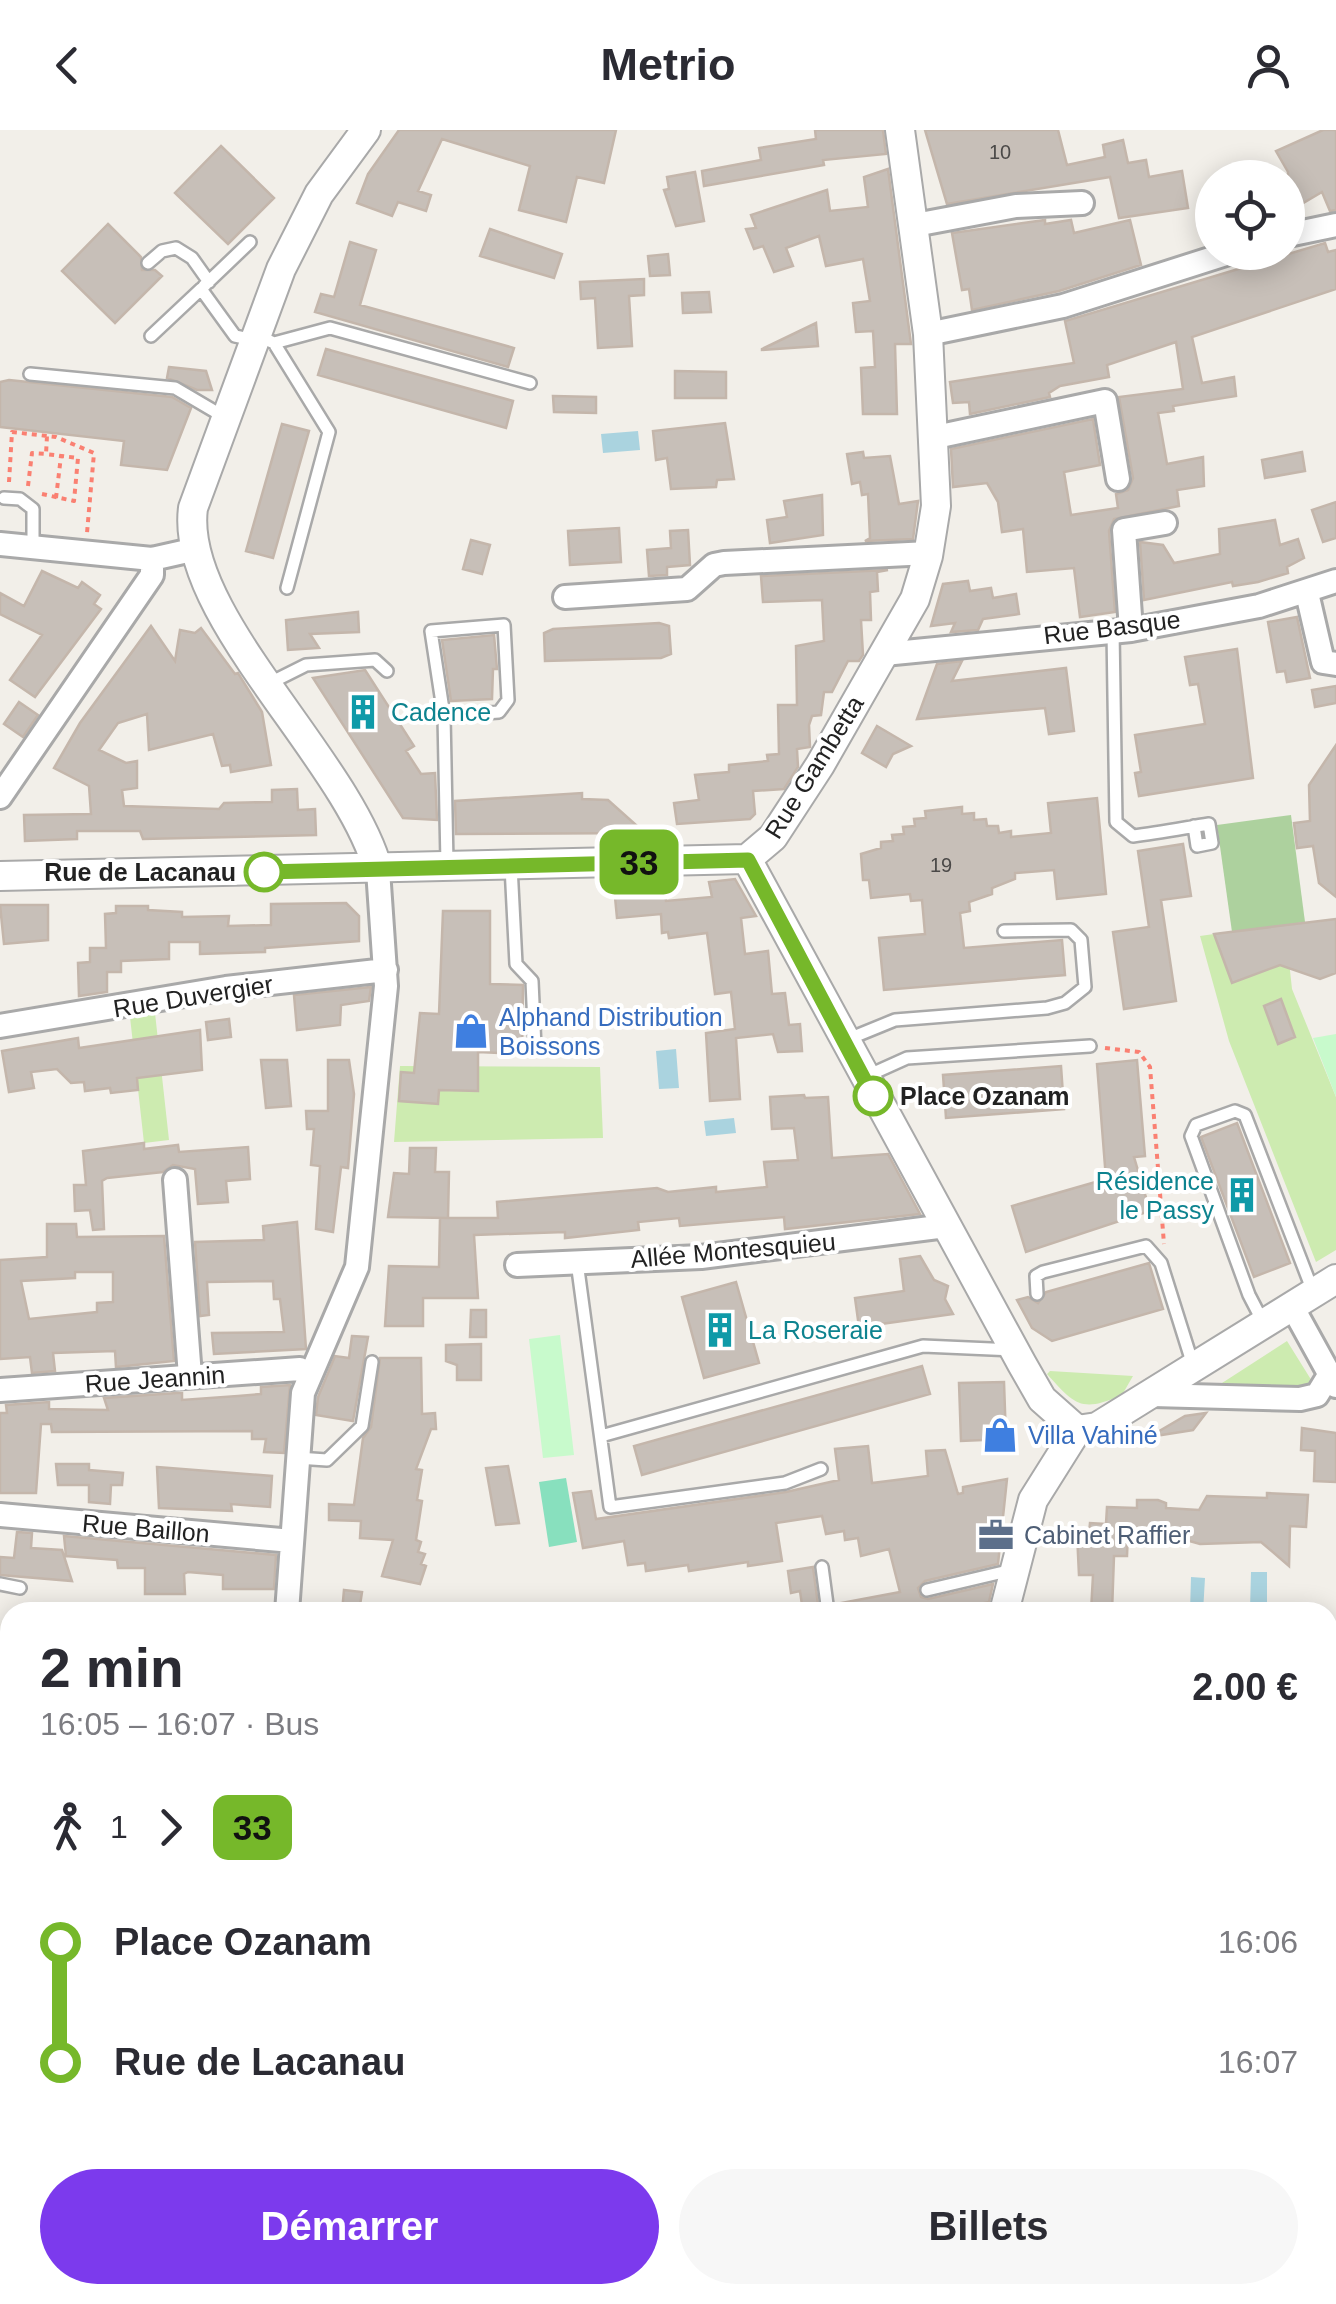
<!DOCTYPE html>
<html lang="fr">
<meta charset="utf-8">
<style>
body{margin:0;font-family:Helvetica,sans-serif;background:#f7f7f7;color:#2b2b33;height:100vh;display:flex;flex-direction:column;font-size:38px;white-space:nowrap}
*{box-sizing:border-box;margin:0}
p{font-size:32px;color:#7c7c81}
.icon{flex:none;width:55px;height:55px;fill:none;stroke:currentColor;stroke-width:2;stroke-linecap:round;stroke-linejoin:round}
.map{position:relative;flex:1;overflow:hidden}
.sheet{position:absolute;left:0px;top:1472px;width:1338px;height:702px;display:flex;flex-direction:column;background:#fff;border-radius:30px 30px 0 0;box-shadow:0 5px 25px #0003}
.sheet>*{flex:none}
.badge{padding:0 20px;border-radius:15px;font-size:35px;line-height:65px}
.controls{position:absolute;left:1195px;top:30px;display:grid;gap:20px}
.controls a{display:grid;place-items:center;width:110px;height:110px;border-radius:50%;background:#fff;box-shadow:0 5px 25px #0003;font-size:50px}
.map>.badge{position:absolute;translate:-50% -50%;box-shadow:0 0 0 5px #fff}
.legs{display:flex;align-items:center;gap:15px;height:110px;padding:0 40px;font-size:32px}
.legs p{margin-inline-start:auto}
.overview{display:flex;align-items:center;justify-content:space-between;height:170px;padding:0 40px}
h1{font-size:55px;font-weight:800;line-height:75px}
.button{display:flex;gap:20px;margin-top:auto;padding:20px 40px}
.button a{flex:1;height:115px;border-radius:60px;background:#7c3aed;color:#fff;font-size:40px;font-weight:800;line-height:115px;text-align:center}
.button a+a{background:#f7f7f7;color:#2b2b33}
ul{padding:0 40px;list-style:none}
li{display:flex;align-items:center;gap:35px;height:120px;font-size:38px}
li i{display:grid;place-items:center;width:15px;height:100%;margin:0 12px;background:currentColor}
li i::after{content:'';width:25px;height:25px;margin:-12px;border:8px solid;border-radius:50%;background:#fff}
li p{margin-inline-start:auto}
li:first-child i{background:linear-gradient(#0000 50%,currentColor 0)}
li:last-child i{background:linear-gradient(currentColor 50%,#0000 0)}
header{display:flex;justify-content:space-between;align-items:center;height:130px;padding:0 40px;background:#fff;font-size:45px;font-weight:800}
.map>svg:first-child{display:block}
.grass{fill:#cdebb0}
.forest{fill:#add19e}
.park{fill:#c8facc}
.pitch{fill:#88e0be}
.water{fill:#aad3df}
.building{fill:#c7bfb8;stroke:#c4b6ab;stroke-width:2.5;fill-rule:evenodd}
.lines{fill:none;stroke-linecap:round;stroke-linejoin:round}
.service-casing{stroke:#a9a9a9;stroke-width:16}
.minor-casing{stroke:#a9a9a9;stroke-width:28}
.tertiary-casing{stroke:#a9a9a9;stroke-width:32}
.path{stroke:#fa8072;stroke-width:4;stroke-dasharray:5 5;stroke-linecap:butt}
.service{stroke:#fff;stroke-width:11}
.minor{stroke:#fff;stroke-width:22}
.tertiary{stroke:#fff;stroke-width:28}
.line-1-casing{stroke:#fff;stroke-width:22}
.line-1{stroke:#76b82a;stroke-width:15}
.stop-1-dot{fill:#fff;stroke:#76b82a;stroke-width:5}
.labels{text-anchor:middle;stroke-width:8;stroke-linejoin:round;paint-order:stroke}
.number-label{font-size:20px;fill:#4b4948}
.street-label{font-size:25px;fill:#222;stroke:#fff}
.culture-label{font-size:25px;fill:#0d838f;stroke:#fff;text-anchor:start}
.stop-label{font-size:25px;font-weight:bold;fill:#222;stroke:#fff;text-anchor:end}
.shop-label{font-size:25px;fill:#366cbe;stroke:#fff;text-anchor:start}
.service-label{font-size:25px;fill:#4e5e75;stroke:#fff;text-anchor:start}
</style>
<header><svg class="icon" aria-label="back" viewBox="0 0 24 24"><path d="M15 5l-7 7 7 7"/></svg>Metrio<svg class="icon" aria-label="person" viewBox="0 0 24 24"><circle cx="12" cy="8" r="4"/><path d="M4 21q1-7 8-7t8 7"/></svg></header>
<div class="map">
<svg width="1336" height="2174" viewBox="0 0 1336 2174">
<rect width="100%" height="100%" fill="#f2efe9"/>
<!-- grass -->
<path class="grass" d="M1285 794 1292 859 1336 967V1120L1316 1132 1229 911 1200 806Z
M155 883 169 1010 144 1013 130 887Z
M400 936 600 937 603 1008 394 1012Z
M1287 1211 1315 1256 1309 1261 1205 1264Z
M1050 1241 1133 1246 1122 1265C1081 1283 1075 1275 1047 1244Z
M1328 1900 1336 1901V2012L1328 2011Z
M1015 2165H1082L1078 2174H1010Z"/>
<!-- forest -->
<path class="forest" d="M1291 685 1305 792 1232 802 1217 695Z"/>
<!-- park -->
<path class="park" d="M1336 904V967L1313 908Z
M560 1205 574 1325 543 1328 529 1209Z"/>
<!-- pitch -->
<path class="pitch" d="M566 1348 577 1412 549 1417 539 1352Z"/>
<!-- water -->
<path class="water" d="M638 301 640 320 603 323 601 304Z
M676 919 679 958 659 959 656 921Z
M734 988 736 1003 706 1006 704 991Z
M1251 1442H1267V1481L1250 1480Z
M1191 1447 1205 1448 1203 1482H1190Z"/>
<!-- building -->
<path class="building" d="M399 0H616L604 53 577 47 566 92 519 80 530 36 442 9 418 61 431 65 426 81 398 72 392 86 357 73 368 44Z
M815 0H883L886 24 823 30 824 35 704 56 702 41 761 30 759 18 816 9Z
M925 0H1058L1067 35 1105 27 1103 15 1123 10 1128 33 1146 30 1149 47 1182 41 1188 78 1119 88 1110 47 947 74Z
M1323 0H1336V80L1330 81 1322 62 1288 82V42L1276 21Z
M221 16 274 68 228 114 175 63Z
M888 39 911 214H895L897 284H863L861 238 875 237 873 201 856 202 853 173 870 171 863 129 826 136 819 106 786 118 793 136 774 142 763 116 754 119 746 99 756 98 751 85 827 60 830 81 868 77 864 47Z
M695 42 704 91 676 96 664 60 669 59 667 47Z
M1045 90V94L1071 90 1074 103 1130 90 1141 135 1059 161 972 180 969 159 962 160 952 103Z
M108 94 141 127 142 140H155L162 146 115 193 62 141Z
M490 99 562 124 554 148 480 126Z
M350 112 376 120 360 175 514 218 508 237 315 182 321 164 334 167Z
M1325 113 1328 122 1336 120V159L1192 207 1202 253 1234 247 1236 266 1173 276 1174 281 1158 283 1167 334 1203 327 1204 356 1177 360 1179 376 1114 389 1109 401 1115 482 1080 487 1074 438 1027 442 1023 399 1002 402 998 372 987 353 953 357 951 319 1093 289 1100 335 1064 342 1071 385 1118 378 1116 364 1128 360 1133 348 1119 267 1183 259 1176 212 1107 235 1109 247 1060 256 1049 263 1050 267 970 284 969 272 953 273 950 252 1074 233 1065 191Z
M668 124 670 145 650 146 648 126Z
M644 149V165L629 166 632 216 598 218 595 168 581 169 580 152Z
M709 162 711 182 683 183 682 163Z
M816 193 818 216 762 220V219Z
M326 219 513 271 506 298 318 245Z
M169 237 206 241 212 260H197L167 248Z
M675 241 726 242V268H675Z
M9 250 172 267 191 278 167 340 121 335 124 311 0 297V252Z
M553 266 596 267V283L554 282Z
M725 293 734 349 717 350 716 357 671 359 667 328 656 330 653 301Z
M282 294 309 301 273 428 246 421Z
M863 322 864 328 890 326 899 374 918 371 913 409 865 411 870 408 868 364 862 365 860 352 852 354 847 324Z
M1302 322 1305 341 1265 348 1262 330Z
M822 365 823 405 770 413 767 390 787 387 784 371Z
M1336 372V408L1323 412 1312 380Z
M1275 390 1280 415 1298 409 1304 428 1287 437 1288 443 1258 452 1233 456 1232 452 1144 470 1140 412 1163 415 1174 433 1220 424 1219 399Z
M619 398 621 432 570 435 568 401Z
M688 400 690 435 667 437V445L649 446 647 420 671 418 670 401Z
M471 410 490 415 482 444 463 439Z
M888 440 877 442 878 461 870 462 871 490H861L863 525 859 531H848L832 562H824L821 585 812 586 809 595 810 617 797 619 798 637 784 659 753 661 755 684 750 689 677 694 674 673 699 670 695 645 729 642V635L768 631 767 625 779 624 778 575H797L796 516 824 511 822 470 763 472 761 446Z
M42 441 78 458 82 452 100 465 94 474 101 479 35 567 10 550 42 505 0 484V463L24 476Z
M968 451 970 461 991 458 993 468 1016 464 1019 484 983 489 978 500 951 502 955 493 931 496 943 454Z
M358 482 359 502 310 504 319 518 288 520 286 490Z
M1297 487 1310 548 1287 552 1285 541 1277 542 1268 492Z
M659 493 669 496 671 524 661 528 545 531 544 503 553 499Z
M151 496 175 531 180 500 195 503 201 498 235 544 238 543 262 582 271 635 231 642 230 635 222 636 213 604 149 620 147 584 118 593 99 620 126 633 137 631V658L122 660 124 676 219 679 224 673 272 672V660L297 659 298 680 315 679 316 705 143 709 140 701H77V709L25 711 24 685 91 684 89 656 54 638 80 593Z
M494 505 497 539H493L492 569 451 571 442 510Z
M1237 519 1253 648 1139 666 1135 643 1141 642 1135 605 1205 594 1198 554 1190 555 1185 527Z
M962 531 952 551 1066 538 1074 601 1049 604 1045 578 917 589 937 534Z
M365 540 414 616 406 621 421 644 435 643 437 690 403 688 313 548Z
M1336 556V573L1315 577 1312 560Z
M19 572 38 585 23 607 4 594Z
M877 596 911 616 893 624 886 637 862 623Z
M1336 615V767L1319 753 1313 716 1297 718 1294 693 1310 691 1309 655Z
M582 663V669L608 670 645 703 456 704 455 671Z
M1097 668 1106 764 1057 769 1054 740 1015 743V749L992 758V764L969 772 970 781 960 783 964 818 1062 810 1065 845 884 860 879 808 925 804 922 770 911 771 910 764 871 768 869 750H863L861 724 881 718V712L893 711 892 705 904 704 903 697 915 696 914 689 926 688 925 681 962 677V684L974 683V690L986 689 987 696H998L999 703 1011 701V707L1051 703 1048 673Z
M1183 714 1191 766 1161 770 1176 871 1124 879 1113 802 1149 797 1138 721Z
M735 749 756 786 741 788 745 824 768 821 772 864 785 863 789 895 800 894 802 921 778 922 773 904 736 908 740 969 710 971 706 903 735 899 731 862 715 864 707 803 669 808 668 802 662 803 661 784 617 788 615 767 665 758 666 771 712 767 709 752Z
M346 773 359 786V811L265 818V822L200 824V812H169V829L121 831V842H107V862L79 866 78 833 90 832V818H106L105 784 116 783V776H148V780L182 782V787L229 786 228 796 271 795V774Z
M0 775H48V810L4 814Z
M443 781H490V854L523 855 522 924 478 922V961L439 960 438 974 399 971 401 942 414 943 420 883 439 884Z
M1336 789V843L1320 849 1280 835 1232 853 1214 804Z
M371 857 369 871 341 875 340 895 297 900 294 865Z
M1281 869 1295 907 1278 914 1264 876Z
M229 889 231 907 208 910 206 892Z
M200 900 202 940 137 948 138 960 111 963 110 958 85 961 84 952 71 953 57 939 31 942 34 958 9 962 2 921 78 908 79 918Z
M261 930H287L291 976 266 978Z
M328 930H349L354 964 348 1038 341 1037 333 1102 316 1099 320 1036 311 1035 314 999H307L306 981H328Z
M1137 930 1145 1026 1134 1027 1150 1081 1026 1122 1012 1076 1106 1049 1097 934Z
M1061 936 1064 979 946 988 943 945Z
M804 965 805 968 828 967 832 1028 888 1024 920 1084 785 1099 784 1087 680 1096 679 1088 638 1092 639 1100 565 1108V1102L474 1105 478 1168H423V1196H385L389 1136 439 1137 440 1088H498L497 1072 657 1058 668 1062 716 1057V1062L767 1057 764 1032 798 1030 794 998 772 999 770 967Z
M1237 993 1290 1133 1254 1147 1201 1007Z
M144 1013V1019L178 1015 179 1022 248 1017 250 1049 226 1051 228 1072 198 1074 195 1039 173 1035 163 1042 107 1048 102 1051 104 1099 93 1100 90 1080 75 1081 74 1055H86L83 1021Z
M410 1018H436L435 1042H449L448 1088 388 1087 394 1043 409 1044Z
M297 1092 306 1219 214 1224 212 1203 284 1202 280 1169H274L273 1151 207 1152 209 1185 200 1186 195 1112 264 1110 263 1096Z
M47 1094H76L77 1107 164 1106 174 1231 116 1237 115 1221 53 1223 55 1241 32 1243 30 1227 0 1229V1130L47 1127ZM75 1142H113V1172L97 1173V1182L29 1189 21 1151 75 1148Z
M920 1126 934 1150 948 1156 945 1169 953 1184 859 1197 855 1168 904 1161 900 1129Z
M1149 1133 1163 1179 1052 1211 1032 1198 1017 1170 1028 1167 1038 1173 1046 1162Z
M736 1152 759 1233 704 1248 682 1167Z
M471 1180H486V1207H470Z
M352 1206 368 1207 353 1291 316 1285 318 1267 335 1226 349 1228Z
M481 1214V1250H457V1235L446 1231V1215Z
M380 1228H421L422 1284 435 1283 436 1299H431L416 1339 422 1340 417 1370 422 1371 416 1410 421 1412 418 1422 425 1424 421 1434 426 1436 420 1454 382 1446 393 1410 360 1408 361 1391 329 1390V1374L354 1375 363 1308 371 1297Z
M922 1236 930 1264 642 1345 634 1316Z
M1004 1252 1006 1309 961 1311 959 1253Z
M290 1255 284 1323 264 1322 266 1309H252V1301L52 1302 51 1294H41L36 1363H0V1283H7L6 1275 49 1272V1279L108 1280 104 1268 177 1263H182V1270L238 1266 261 1264V1257Z
M1206 1283 1193 1300 1149 1307 1185 1286Z
M1302 1298 1336 1303V1352L1314 1351 1315 1321 1301 1320Z
M868 1316 872 1353 928 1346 926 1321 945 1320 958 1364 963 1363V1357L1007 1349 998 1434 925 1451 918 1458 921 1467 928 1469 993 1454 989 1472 971 1476 972 1482H837L836 1474 900 1462 889 1419 861 1426 858 1408 845 1410 844 1401 826 1404 822 1386 776 1393 782 1431 748 1436V1432L689 1441 688 1435 646 1441 645 1433 628 1435 624 1411 583 1418 573 1363 591 1361 596 1389 786 1362 839 1350 835 1319Z
M56 1334H89V1340L123 1343 122 1355H111L110 1374 89 1372V1355H58Z
M508 1336 519 1393 496 1395 486 1338Z
M157 1337 272 1346 270 1377 231 1374 232 1381 159 1378Z
M1267 1363 1308 1365 1306 1397 1290 1396 1289 1436 1261 1412 1200 1414 1186 1410V1398L1128 1401 1127 1426H1114L1112 1482H1091L1093 1445H1079L1077 1403 1089 1404 1090 1393 1106 1394 1107 1377 1137 1378V1370H1158L1166 1373V1378L1199 1380 1207 1366 1267 1368Z
M17 1402 32 1403 31 1418 62 1420 72 1451 0 1445V1427L14 1428Z
M64 1406 276 1425 274 1459H223V1445L188 1442 184 1444 185 1464H145V1438H118L117 1430 66 1426Z
M813 1437 819 1482H803L800 1461 791 1463 788 1441Z
M344 1460 362 1462 359 1482H342Z"/>
<g class="lines">
<defs>
<path id="service" d="M148 133 162 121 176 118 192 128 209 152
M204 156 250 112
M256 205 274 213 329 302 287 458
M151 206 201 159 235 206 254 210
M274 213 330 198 530 253
M30 244 175 258 226 288
M4 368 20 369 33 379V417
M1113 501 1116 692 1133 706C1158 703 1184 698 1209 694L1212 713 1197 716 1194 696
M268 554 306 535 375 530 387 541
M444 586 499 582 508 570 504 495 431 501 444 586 447 733
M511 736 516 834 532 851 535 918
M846 910 895 890 1047 878 1065 873 1085 857 1081 810 1071 800 1004 801
M867 946 907 928 1090 916
M577 1132 610 1377 785 1353 821 1339
M1037 1164 1036 1146 1043 1142 1146 1116 1161 1133 1193 1235
M1263 1192 1249 1165 1191 1006 1196 995 1235 981 1245 985 1314 1164
M601 1306 923 1216 1014 1220
M297 1328 327 1330 362 1296 372 1232
M822 1437 828 1482
M0 1454 20 1458
M927 1460 1012 1440"/>
<path id="minor" d="M915 95 1016 76 1082 73
M1288 105 1336 95
M928 204 1063 176 1232 122
M931 308 1105 271 1118 349
M0 414 152 429 192 420
M1307 463 1323 532 1336 534
M565 467 687 459 714 435 724 433 929 423
M1131 500 1124 400 1165 393
M884 524 1131 500 1259 476 1336 451
M0 667 152 445V429
M0 896 226 858 386 840
M175 1050 190 1246
M517 1135 701 1127 946 1096
M1293 1178 1336 1256
M0 1260 300 1239 308 1244
M1153 1265 1300 1269 1317 1265 1328 1247
M0 1385 292 1411
M287 1482 303 1263 357 1137 386 856 378 740
M0 1596 10 1600
M0 1979 10 1981
M1328 2102 1336 2104
M0 2123 10 2124
M421 2165V2174
M473 2165 478 2174
M179 2174V2165"/>
<path id="tertiary" d="M366 0 319 64 281 139 193 378C179 485 348 629 378 740
M747 729 1022 1234 1042 1269 1077 1300 1097 1297 1336 1149
M747 729 773 707 820 635 915 469 928 426 936 376 928 204 900 0
M0 746 747 729
M1004 1482 1033 1370 1077 1300
M0 1744 10 1738
M886 2165V2174"/>
</defs>
<!-- service casing -->
<use href="#service" class="service-casing"/>
<!-- minor casing -->
<use href="#minor" class="minor-casing"/>
<!-- tertiary casing -->
<use href="#tertiary" class="tertiary-casing"/>
<!-- path -->
<path class="path" d="M9 352 12 302 56 307 94 323 87 403
M28 356 32 323 46 324 47 306
M42 364 74 371 78 328 46 324
M56 368 61 326
M1105 918 1139 922 1150 937 1164 1114"/>
<!-- service -->
<use href="#service" class="service"/>
<!-- minor -->
<use href="#minor" class="minor"/>
<!-- tertiary -->
<use href="#tertiary" class="tertiary"/>
</g>
<g class="lines">
<defs>
<path id="line-1" d="M264 742 748 730 873 966"/>
</defs>
<!-- line-1 casing -->
<use href="#line-1" class="line-1-casing"/>
<!-- line-1 -->
<use href="#line-1" class="line-1"/>
</g>
<!-- icons -->
<defs>
<symbol id="building-bare" viewBox="-9 -9 18 18"><path d="M-4-6H4V6H1V3H-1V6H-4ZM-2.5-4.3h1.7v1.8h-1.7ZM.8-4.3h1.7v1.8H.8ZM-2.5-1h1.7V.8h-1.7ZM.8-1h1.7V.8H.8Z" fill="#0f9aa8" stroke="#fff" stroke-width="2.5" paint-order="stroke"/></symbol>
<symbol id="shop-bare" viewBox="-9 -9 18 18"><path d="M-5-2.5h2.3a2.7 3.5 0 0 1 5.4 0H5L5.5 6h-11ZM-1.5-2.5h3a1.5 2.3 0 0 0-3 0Z" fill="#3f7fe0" stroke="#fff" stroke-width="2.5" paint-order="stroke"/></symbol>
<symbol id="office-bare" viewBox="-9 -9 18 18"><path d="M-6-3h4V-5.5h4V-3h4V5H-6ZM-1-4.5V-3h2v-1.5ZM-6 0V1H6V0Z" fill="#5c6f8a" stroke="#fff" stroke-width="2.5" paint-order="stroke"/></symbol>
</defs>
<g fill-rule="evenodd">
<use href="#building-bare" x="338" y="557" width="50" height="50"/>
<use href="#shop-bare" x="446" y="876" width="50" height="50"/>
<use href="#building-bare" x="1217" y="1040" width="50" height="50"/>
<use href="#building-bare" x="695" y="1175" width="50" height="50"/>
<use href="#shop-bare" x="975" y="1280" width="50" height="50"/>
<use href="#office-bare" x="971" y="1380" width="50" height="50"/>
</g>
<!-- markers -->
<g class="stop-1-dot">
<circle cx="264" cy="742" r="18"/>
<circle cx="873" cy="966" r="18"/>
</g>
<g class="labels">
<!-- number labels -->
<g class="number-label">
<text x="1000" y="29">10</text>
<text x="941" y="742">19</text>
</g>
<!-- street labels -->
<g class="street-label">
<text transform="translate(1112 497) rotate(-7)" y="9">Rue Basque</text>
<text transform="translate(814 637) rotate(-58)" y="9">Rue Gambetta</text>
<text transform="translate(193 866) rotate(-9)" y="9">Rue Duvergier</text>
<text transform="translate(733 1120) rotate(-5)" y="9">Allée Montesquieu</text>
<text transform="translate(155 1249) rotate(-4)" y="9">Rue Jeannin</text>
<text transform="translate(146 1398) rotate(5)" y="9">Rue Baillon</text>
</g>
<!-- culture labels -->
<g class="culture-label">
<text x="391" y="591">Cadence</text>
<text x="1214" y="1060" text-anchor="end">Résidence<tspan x="1214" dy="29">le Passy</tspan></text>
<text x="748" y="1209">La Roseraie</text>
</g>
<!-- stop labels -->
<g class="stop-label">
<text x="236" y="751">Rue de Lacanau</text>
<text x="900" y="975" text-anchor="start">Place Ozanam</text>
</g>
<!-- shop labels -->
<g class="shop-label">
<text x="499" y="896">Alphand Distribution<tspan x="499" dy="29">Boissons</tspan></text>
<text x="1028" y="1314">Villa Vahiné</text>
</g>
<!-- service labels -->
<g class="service-label">
<text x="1024" y="1414">Cabinet Raffier</text>
</g>
</g>
</svg>
<div class="controls">
<a><svg class="icon" aria-label="locate" viewBox="0 0 24 24"><circle cx="12" cy="12" r="6"/><path d="M12 2v4M12 18v4M2 12h4M18 12h4"/></svg></a>
</div>
<b class="badge" style="left:639px;top:732px;background:#76b82a;color:#111">33</b>
<section class="sheet">
<div class="overview"><div><h1>2 min</h1><p>16:05 – 16:07 · Bus</p></div><b>2.00 €</b></div>
<div class="legs"><svg class="icon" aria-label="walk" viewBox="0 0 24 24"><circle cx="13" cy="4" r="2"/><path d="M13 8l-2 6 4 7M11 14l-3 7M7 12l3-4h3l4 4"/></svg>1<svg class="icon" aria-label="forward" viewBox="0 0 24 24"><path d="M9 5l7 7-7 7"/></svg><b class="badge" style="background:#76b82a;color:#111">33</b></div>
<ul>
<li><i style="color:#76b82a"></i><b>Place Ozanam</b><p>16:06</p></li>
<li><i style="color:#76b82a"></i><b>Rue de Lacanau</b><p>16:07</p></li>
</ul>
<div class="button"><a>Démarrer</a><a>Billets</a></div>
</section>
</div>
